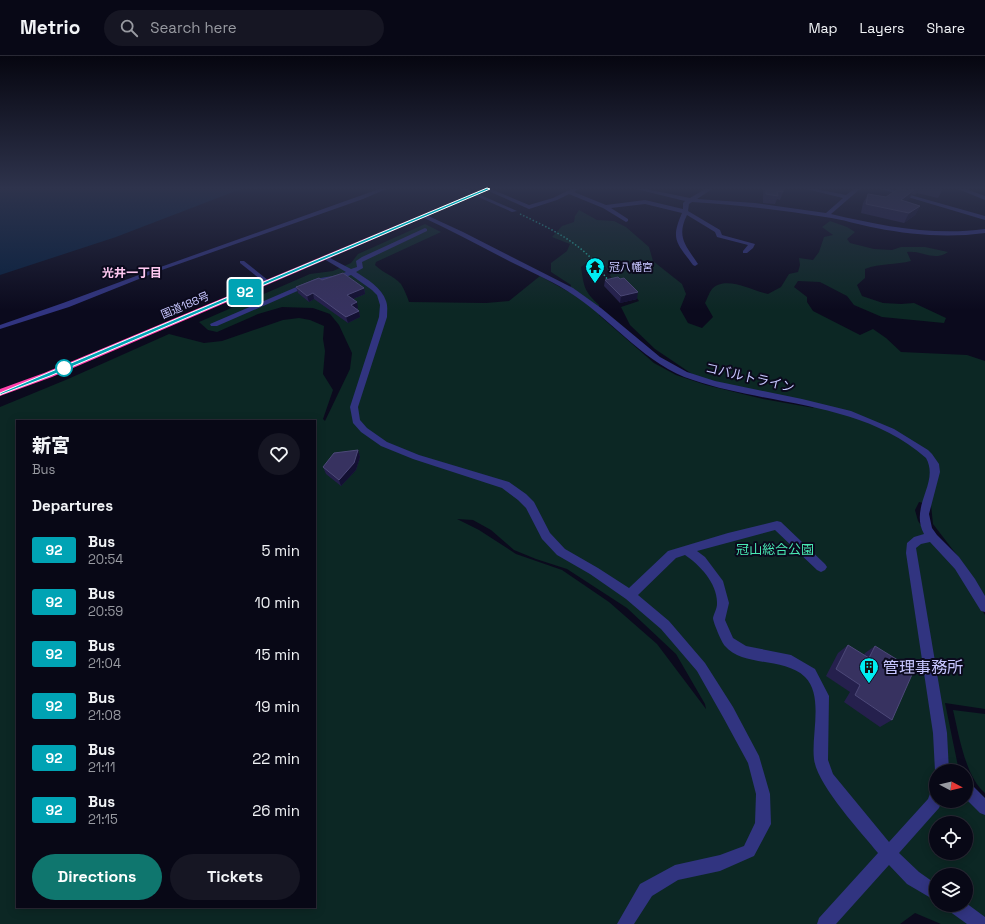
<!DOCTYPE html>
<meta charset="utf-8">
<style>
body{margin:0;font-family:"Space Grotesk","Noto Sans JP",sans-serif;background:#161623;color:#f1f3f6;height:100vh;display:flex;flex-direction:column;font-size:15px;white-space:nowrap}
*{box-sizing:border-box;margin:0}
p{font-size:13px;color:#989aa1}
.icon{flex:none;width:22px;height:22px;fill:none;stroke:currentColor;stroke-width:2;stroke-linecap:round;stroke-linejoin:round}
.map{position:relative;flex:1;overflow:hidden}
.panel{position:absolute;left:16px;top:364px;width:300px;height:488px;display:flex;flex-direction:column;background:#080816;border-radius:0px;box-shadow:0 2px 10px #0003,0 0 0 1px #292935}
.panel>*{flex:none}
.badge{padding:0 8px;border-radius:3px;font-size:14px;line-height:26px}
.needle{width:26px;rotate:97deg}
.controls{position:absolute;left:929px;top:708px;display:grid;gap:8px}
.controls a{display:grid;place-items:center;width:44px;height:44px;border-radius:50%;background:#080816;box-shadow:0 2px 10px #0003,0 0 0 1px #292935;font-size:20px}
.map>.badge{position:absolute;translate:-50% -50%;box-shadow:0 0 0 2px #fff}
h2{padding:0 16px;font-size:15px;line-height:36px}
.round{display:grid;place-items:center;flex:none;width:42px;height:42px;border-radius:21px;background:#161623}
.overview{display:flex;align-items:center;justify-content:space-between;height:68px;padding:0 16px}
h1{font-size:19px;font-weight:800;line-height:30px}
.primary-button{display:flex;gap:8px;margin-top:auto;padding:8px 16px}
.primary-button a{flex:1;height:46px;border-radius:24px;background:#0f766e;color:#fff;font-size:16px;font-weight:800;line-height:46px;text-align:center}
.primary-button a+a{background:#161623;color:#f1f3f6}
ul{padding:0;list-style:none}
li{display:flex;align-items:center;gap:12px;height:52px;padding:0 16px}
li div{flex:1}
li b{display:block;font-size:15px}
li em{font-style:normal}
li .badge{min-width:44px;font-weight:700;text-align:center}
header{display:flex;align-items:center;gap:24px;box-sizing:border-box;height:56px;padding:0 20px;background:#080816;border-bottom:1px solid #292935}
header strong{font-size:19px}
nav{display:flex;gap:22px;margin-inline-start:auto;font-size:14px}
.search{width:280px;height:36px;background:#161623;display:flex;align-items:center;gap:10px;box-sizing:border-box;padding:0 14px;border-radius:22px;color:#989aa1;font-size:15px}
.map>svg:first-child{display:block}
.green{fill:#0c2724;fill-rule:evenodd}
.water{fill:#07203f}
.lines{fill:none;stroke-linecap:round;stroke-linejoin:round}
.path{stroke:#23b6a1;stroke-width:1.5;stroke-dasharray:1.5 2;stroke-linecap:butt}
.minor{fill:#313480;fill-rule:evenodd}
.highway{fill:#ff41ac;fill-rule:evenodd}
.wall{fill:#25204d}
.shaded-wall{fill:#131032}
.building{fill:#373260;stroke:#4d4979}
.line{fill:#00a3b4;stroke:#fff}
.stop-dot{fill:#fff;stroke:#00a3b4;stroke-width:2}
.labels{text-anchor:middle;stroke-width:4;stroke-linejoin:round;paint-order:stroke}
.far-poi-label{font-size:11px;fill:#c7c6ff;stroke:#0b0a1d;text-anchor:start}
.far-street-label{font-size:11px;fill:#c7c6ff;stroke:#0b0a1d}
.far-neighbourhood-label{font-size:12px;font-weight:bold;fill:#ffc8f0;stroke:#0b0a1d}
.street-label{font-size:13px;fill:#c7c6ff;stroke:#0b0a1d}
.park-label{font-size:13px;fill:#49e8b3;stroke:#0b0a1d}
.near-poi-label{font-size:16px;fill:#c7c6ff;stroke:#0b0a1d;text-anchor:start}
</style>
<header>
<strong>Metrio</strong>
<div class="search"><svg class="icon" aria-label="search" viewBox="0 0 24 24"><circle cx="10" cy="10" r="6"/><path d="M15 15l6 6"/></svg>Search here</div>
<nav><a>Map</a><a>Layers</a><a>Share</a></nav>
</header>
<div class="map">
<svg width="985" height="868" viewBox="0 0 985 868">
<rect width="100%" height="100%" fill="#0b0a1d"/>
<!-- green -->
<path class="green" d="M579 154 597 164 614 165 626 171 649 191 653 205 682 228 686 238 680 253 688 267 702 272 713 261 705 247C707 243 709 237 712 233 726 219 752 235 768 238L781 231 789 218 798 216 800 209 799 202 813 204 819 196 824 181 833 179 822 171 830 165 847 171 855 176 847 183 850 187 874 193 892 194 901 191H925L948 196C934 206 922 194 907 196L911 205C896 209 880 207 865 213V222L857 229 862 240 883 247 901 248 914 247 946 262 944 267 882 261 854 249 847 240 820 226 798 225 794 231 807 241V246L813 255 860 279 873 273 886 282 901 296 967 299 985 305V542L963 507 933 468 931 449 919 446 915 454 918 465 940 495 958 514 985 559V653L945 647 959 715H936V745H966V724L985 742V868H941L915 857 900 868H0V351L68 323 169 278 204 287 222 285 283 264 299 262 310 264 324 270 323 283 325 295 323 318 333 334 323 363 325 365 350 313 352 297 339 269 330 258 313 252 282 251 258 258 217 276 208 274 199 266 310 218 333 215 351 207 358 198 425 168 441 176 376 206 375 209C383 217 394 220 401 228 404 233 407 240 409 246L486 247 509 245 540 220 569 236 571 229 551 216V207L567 195 570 188 552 181 562 170 574 166 575 160ZM589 205 603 206 612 223 625 226 639 245 621 251 630 269 655 293 695 320 740 332 801 344 814 352 763 343 706 329 676 319 654 307 599 259V249C584 235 584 231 581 211ZM17 365H315V851H17ZM457 463 473 464 491 474 514 494 536 503 567 513 627 552 676 598 705 648 706 653 657 588 609 546 562 514 516 498 479 474ZM936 767H966V797H936ZM936 819H966V849H936Z
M953 654 985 658V737C965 720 959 679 953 654Z"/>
<!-- water -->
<path class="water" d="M0 133H241L116 181 0 219Z"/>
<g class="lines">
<!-- path -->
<path class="path" d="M520 158C545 170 571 182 591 202 598 208 602 217 608 224"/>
<!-- minor -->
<path class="minor" d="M379 133H386L363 143 159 215 69 251 0 273V269L63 247 155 213Z
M460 133H467L517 155 512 156Z
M484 133H491L529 149 553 142 571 133H578L574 136 606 149 645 144 683 153V147L685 145 636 133H646L690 142 705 133H712L697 143 755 147 826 157 843 142 806 133H816L846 139 854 133H860L831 158C882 170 933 180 985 173V177C948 182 912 179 876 172 859 169 842 163 825 161 781 154 737 149 692 146L689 148 688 155 720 174 722 179 755 188 753 192 747 197H743V195L748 189 717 181 715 176 687 159C676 181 686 190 698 208L695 210 693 209C677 187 670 184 682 157L645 148 611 152 628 163V165L626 166 603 152 569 138 557 144 529 153Z
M881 133H889L985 160V164Z
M958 133H966L985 140V144Z
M424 158 463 176 573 232 601 252 660 301 687 316 715 325 802 343 851 355 894 373 928 394 932 398 939 408 940 416 929 458 932 472 937 479 959 501 975 523 985 540V556L981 555 955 513 930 486 921 488 916 492 947 677 949 715H936V718L935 715 933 677 906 497 907 487 914 481 924 478C909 450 940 427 926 402 862 345 769 350 693 324 646 309 615 267 575 240 555 226 533 217 511 206 482 191 452 175 422 161L421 160Z
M425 172 427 173V175L362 206 363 212 356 216C367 223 382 232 386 245 388 250 387 256 387 261L358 351 360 364 367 372 387 386 419 399 509 426 526 438 534 446 550 477 565 493 598 512 629 532 668 495 728 477 777 465 781 466 825 508 827 511 825 514 821 516 817 514 775 474 697 495 705 501 723 525 729 547 725 564 733 582 746 590 791 599 815 613 829 640 828 704 833 718 889 786 928 743 931 735 936 733V745H942L939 752 899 797 919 816 936 828V845L907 828 889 809 836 868H817L819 862 878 797C861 776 817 729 814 703 811 679 824 640 805 621 784 601 742 611 725 590 722 587 713 566 713 562 714 557 717 553 717 548 718 528 700 509 685 499L676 502 638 539 669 565 705 607 733 651 759 700 770 738 771 768 754 800 720 815 678 824 652 840 634 868H617L640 828 675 809 720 799 744 790 755 767 756 738 748 707 723 661 697 615 661 573 626 543 590 518 557 499 542 483 526 452 518 444 502 432 413 403 381 390 361 376 353 367 350 351 379 261 380 249 377 239 372 234 351 219 340 223 318 226 217 270H211L210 268 315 223 338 219 346 216 324 203V201H328L351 213 357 211 356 205 362 201Z
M240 205H244L269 225V227H265L240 207Z
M966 726 971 728 985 742V759L980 757 966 743Z
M966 847 985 861V868H967L949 855 947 849H966Z"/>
<!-- highway -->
<path class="highway" d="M483 133H491L52 321 0 340V333L44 317Z"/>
</g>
<!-- wall -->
<path class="wall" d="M763 133H783V136L780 144 777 143 775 148 763 147Z
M909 133H943L938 142 917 137 915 139 912 138 909 143 906 145 920 150 915 159 904 167 861 157 863 147 868 138 886 141 908 135Z
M322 224 364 232 365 238 353 243 358 252 357 253 359 255 360 261 348 267 314 243 309 246 298 237 296 231Z
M605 224 637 243 620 247 604 230Z
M358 394 360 401 356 414 341 430 326 418 323 411Z
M848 589 864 599 865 597 875 590 892 664 880 671 844 646 850 636 826 620 838 597Z"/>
<!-- shaded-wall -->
<path class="shaded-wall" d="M918 133H919L917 137 915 139Z
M914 134 909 143 896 153 901 144Z
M920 150 915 159 904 167 909 157Z
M364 232 365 238 348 245 347 239Z
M638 236 637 243 620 247 621 240Z
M313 237 314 243 309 246 307 240Z
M357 246 358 252 352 255 351 249Z
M359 255 360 261 348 267 346 261Z
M358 394 360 401 356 414 341 430 339 424Z"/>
<!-- building -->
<path class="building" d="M766 133H783V136L777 135 778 140 766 138Z
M898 133H900L908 135 910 133 914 134 901 144 920 150 909 157 866 148 868 138 886 141Z
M343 217 364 232 347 239 357 246 351 249 359 255 346 261 313 237 307 240 296 231 319 222 322 224Z
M618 221 620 223 624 222 638 236 621 240 605 224Z
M358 394 354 407 339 424 323 411 334 397Z
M848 589 869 602 875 590 914 614 892 664 855 639 860 629 836 613Z"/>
<!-- sky -->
<linearGradient id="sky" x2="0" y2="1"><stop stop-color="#060610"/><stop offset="0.52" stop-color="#2e334c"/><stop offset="1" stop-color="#2e334c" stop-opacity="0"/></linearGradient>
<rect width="985" height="254" fill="url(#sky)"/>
<!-- line -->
<path class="line" d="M487 132 490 133 50 320 2 338 0 339V337Z"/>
<!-- icons -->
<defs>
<symbol id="temple-pin" viewBox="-11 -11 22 30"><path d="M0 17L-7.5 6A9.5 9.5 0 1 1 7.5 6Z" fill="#00edf1" stroke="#0b0a1d"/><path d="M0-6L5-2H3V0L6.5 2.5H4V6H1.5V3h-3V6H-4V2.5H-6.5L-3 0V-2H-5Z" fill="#111"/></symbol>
<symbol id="building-pin" viewBox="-11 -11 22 30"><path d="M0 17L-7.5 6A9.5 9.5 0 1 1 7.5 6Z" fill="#00edf1" stroke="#0b0a1d"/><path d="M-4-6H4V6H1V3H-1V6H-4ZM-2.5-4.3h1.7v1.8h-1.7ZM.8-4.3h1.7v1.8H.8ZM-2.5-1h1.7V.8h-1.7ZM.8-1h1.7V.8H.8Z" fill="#111"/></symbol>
</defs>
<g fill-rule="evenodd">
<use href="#temple-pin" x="584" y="200" width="22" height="30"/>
<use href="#building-pin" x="858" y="600" width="22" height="30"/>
</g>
<!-- markers -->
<circle class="stop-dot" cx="64" cy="312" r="8"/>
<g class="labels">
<!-- far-poi labels -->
<g class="far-poi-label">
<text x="609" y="215">冠八幡宮</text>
</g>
<!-- far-street labels -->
<g class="far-street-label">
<text transform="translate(185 249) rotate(-23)" y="4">国道188号</text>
</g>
<!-- far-neighbourhood labels -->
<g class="far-neighbourhood-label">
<text x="132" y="221">光井一丁目</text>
</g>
<!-- street labels -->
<g class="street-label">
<text transform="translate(750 321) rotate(13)" y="5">コバルトライン</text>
</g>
<!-- park labels -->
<g class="park-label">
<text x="775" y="498">冠山総合公園</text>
</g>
<!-- near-poi labels -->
<g class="near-poi-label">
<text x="883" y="617">管理事務所</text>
</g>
</g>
</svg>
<div class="controls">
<a><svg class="needle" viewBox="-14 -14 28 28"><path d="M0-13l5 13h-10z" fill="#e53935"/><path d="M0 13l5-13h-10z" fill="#989aa1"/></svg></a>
<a><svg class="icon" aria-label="locate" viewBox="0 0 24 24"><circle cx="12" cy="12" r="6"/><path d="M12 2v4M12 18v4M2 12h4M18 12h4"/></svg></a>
<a><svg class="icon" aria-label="layers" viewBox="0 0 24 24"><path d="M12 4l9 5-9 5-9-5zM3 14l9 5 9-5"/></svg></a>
</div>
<b class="badge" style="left:245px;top:236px;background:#00a3b4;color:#fff">92</b>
<section class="panel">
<div class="overview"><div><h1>新宮</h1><p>Bus</p></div><a class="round"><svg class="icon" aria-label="heart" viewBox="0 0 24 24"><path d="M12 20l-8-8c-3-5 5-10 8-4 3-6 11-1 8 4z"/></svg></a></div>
<h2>Departures</h2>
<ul>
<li><span class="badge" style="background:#00a3b4;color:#fff">92</span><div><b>Bus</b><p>20:54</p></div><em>5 min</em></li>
<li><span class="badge" style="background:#00a3b4;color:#fff">92</span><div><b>Bus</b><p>20:59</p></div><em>10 min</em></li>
<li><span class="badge" style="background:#00a3b4;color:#fff">92</span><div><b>Bus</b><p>21:04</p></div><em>15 min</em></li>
<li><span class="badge" style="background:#00a3b4;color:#fff">92</span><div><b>Bus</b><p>21:08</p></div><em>19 min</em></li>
<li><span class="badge" style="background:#00a3b4;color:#fff">92</span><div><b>Bus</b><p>21:11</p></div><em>22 min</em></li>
<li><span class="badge" style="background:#00a3b4;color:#fff">92</span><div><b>Bus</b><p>21:15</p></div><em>26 min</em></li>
</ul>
<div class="primary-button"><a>Directions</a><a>Tickets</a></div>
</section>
</div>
